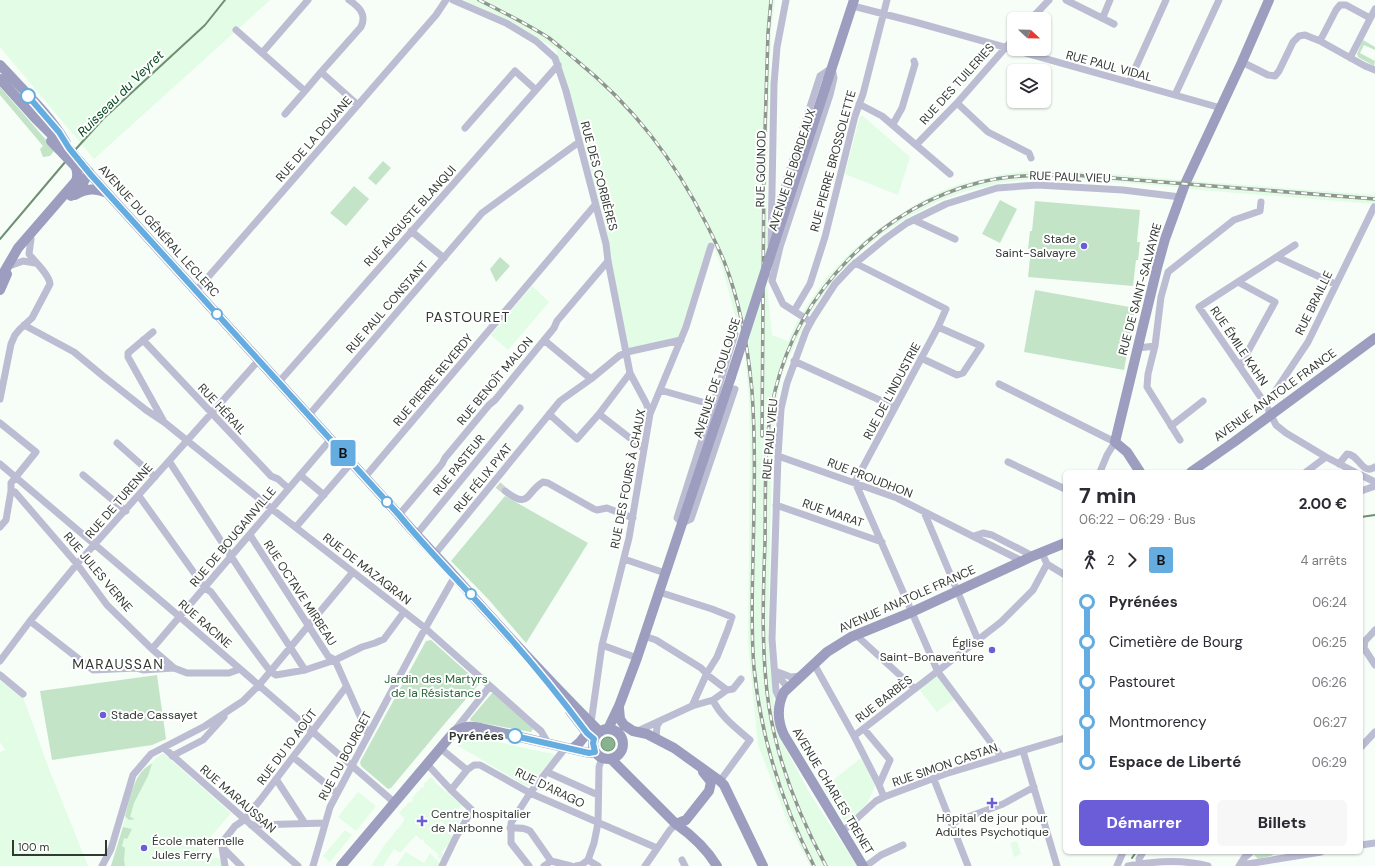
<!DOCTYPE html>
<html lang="fr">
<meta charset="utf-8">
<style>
body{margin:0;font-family:"DM Sans",sans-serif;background:#f7f7f7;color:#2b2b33;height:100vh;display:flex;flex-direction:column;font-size:15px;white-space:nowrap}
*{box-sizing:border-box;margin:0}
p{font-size:13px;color:#7c7c81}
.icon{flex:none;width:22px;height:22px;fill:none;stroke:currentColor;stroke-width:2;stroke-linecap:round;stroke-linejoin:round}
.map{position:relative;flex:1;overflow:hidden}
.details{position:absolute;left:1063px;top:470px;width:300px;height:384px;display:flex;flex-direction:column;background:#fff;border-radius:6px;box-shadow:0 1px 3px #0004}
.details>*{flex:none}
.badge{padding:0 8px;border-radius:3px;font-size:14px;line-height:26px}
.needle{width:26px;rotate:112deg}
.controls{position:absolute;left:1007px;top:12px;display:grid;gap:8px}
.controls a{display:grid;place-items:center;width:44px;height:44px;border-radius:6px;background:#fff;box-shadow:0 1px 3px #0004;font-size:20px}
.scale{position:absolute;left:12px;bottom:10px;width:95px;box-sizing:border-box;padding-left:4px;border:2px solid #313932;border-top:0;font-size:11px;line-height:14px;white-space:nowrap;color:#313932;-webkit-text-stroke:3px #fff;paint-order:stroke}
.map>.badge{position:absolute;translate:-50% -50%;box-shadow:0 0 0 2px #fff}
.legs{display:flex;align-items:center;gap:6px;height:44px;padding:0 16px;font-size:13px}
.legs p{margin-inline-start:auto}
.summary{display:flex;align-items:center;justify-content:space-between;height:68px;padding:0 16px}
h1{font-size:22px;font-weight:800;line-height:30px}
.action{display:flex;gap:8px;margin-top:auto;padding:8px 16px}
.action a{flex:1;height:46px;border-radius:6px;background:#6a5dd7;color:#fff;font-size:16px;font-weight:800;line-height:46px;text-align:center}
.action a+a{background:#f7f7f7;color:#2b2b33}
ul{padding:0 16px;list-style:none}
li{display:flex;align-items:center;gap:14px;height:40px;font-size:15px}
li i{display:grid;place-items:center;width:6px;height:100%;margin:0 5px;background:currentColor}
li i::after{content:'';width:10px;height:10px;margin:-5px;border:3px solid;border-radius:50%;background:#fff}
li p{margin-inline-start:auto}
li:first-child i{background:linear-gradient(#0000 50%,currentColor 0)}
li:last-child i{background:linear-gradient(currentColor 50%,#0000 0)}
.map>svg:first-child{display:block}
.built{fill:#e2fce5}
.green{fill:#c4e4c8}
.water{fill:#89b38f;stroke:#6f8e73}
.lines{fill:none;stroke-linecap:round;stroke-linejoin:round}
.stream{stroke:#6f8e73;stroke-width:2}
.street-tunnel{stroke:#cfd7d0;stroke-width:7;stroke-dasharray:7 3.5;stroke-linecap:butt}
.street{stroke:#bcbdd3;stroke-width:7}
.secondary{stroke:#9d9ebf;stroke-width:10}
.rail-casing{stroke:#8e968f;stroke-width:3.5}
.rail{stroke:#fff;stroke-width:2;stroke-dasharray:6;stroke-linecap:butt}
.secondary-bridge{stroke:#9d9ebf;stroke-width:10}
.line-1-casing{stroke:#fff;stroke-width:9}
.line-1{stroke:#65ace1;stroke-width:6}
.stop-1-dot{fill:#fff;stroke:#65ace1;stroke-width:2}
.poi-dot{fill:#6a5dd7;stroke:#fff;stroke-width:1.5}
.labels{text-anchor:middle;stroke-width:4;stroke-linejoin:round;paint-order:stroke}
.street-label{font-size:12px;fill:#313932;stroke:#fff}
.poi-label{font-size:12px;fill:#313932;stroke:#fff;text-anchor:start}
.park-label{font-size:12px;fill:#286536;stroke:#fff}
.stop-label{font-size:12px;font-weight:bold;fill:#313932;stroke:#fff;text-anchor:end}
.water-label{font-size:13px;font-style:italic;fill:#01481a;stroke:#fff}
.quarter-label{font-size:14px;letter-spacing:1px;fill:#313932;stroke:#fff}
</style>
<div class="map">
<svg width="1375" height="866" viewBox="0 0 1375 866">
<rect width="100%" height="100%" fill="#f6fef7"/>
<!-- built -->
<path class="built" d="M0 0H270L94 159 0 47Z
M463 0H775L771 33 767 163V286L772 335 788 341 798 319 805 323 787 361 780 380 774 419 772 448 768 639 776 724 785 747 810 794 857 866H810L789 825 758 745 748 644 750 451 749 398 745 354 723 270 711 240 679 339 627 350 612 265 556 49 513 23Z
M860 116H863L910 157 898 195 845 174Z
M1037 170 1075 171 1182 180 1179 187 1072 179 1036 178 1000 183 966 191 939 201 908 217 885 232 857 254 836 277 808 316 802 313 827 277 853 250 878 229 918 203 939 192 960 184 1005 174Z
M1192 181 1375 195V204L1188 189Z
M532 286 549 302 508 350 491 335Z
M937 676 954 699 937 712 919 689Z
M0 680 23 697 49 769 88 866H0V752L5 750 0 742Z
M466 735 553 754 554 757 528 787 457 745Z
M163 753 231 813 198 851 202 854 204 860 217 858 220 859 222 866H111L137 778 147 766Z
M861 758 875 785 872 793 866 805 847 822H845L823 788Z
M431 777 438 785 462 805 454 813 461 820 452 830 441 821 438 824 453 837 449 844 442 851 443 856 441 860 437 856 439 855 424 842V840L423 839 422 841 416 835 400 853 394 849 383 866H371L386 843 394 834V833L397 829H398L405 819 399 813 409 802 410 803 413 800 412 798 422 787 423 788 425 787 423 785Z
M358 792 376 806 356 831 338 817Z
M345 830 352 835 330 862 323 856Z
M1017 841 1021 854 1014 857 1010 843Z
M406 852 424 863 430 853 440 863 438 866H396Z"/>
<!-- green -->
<path class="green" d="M1363 40 1375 47V50L1364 45 1360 53 1375 61 1374 66 1358 57 1357 54Z
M0 87 54 149V151L50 156 43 157 40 149 43 146 0 95Z
M383 161 391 168 376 185 368 178Z
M354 186 369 199 346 226 330 213Z
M1000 200 1017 209 1000 243 982 234Z
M1035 201 1140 210 1137 242H1140L1138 260H1136L1133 286 1028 277 1031 249H1028L1030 231H1032Z
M500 257 510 266 496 282 490 269Z
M1035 290 1135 308 1124 370 1024 352Z
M505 496 588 543 526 643 489 600 451 561Z
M431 640 477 681 478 685 447 721 391 788 388 789 361 766 360 762 426 641Z
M157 675 166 739 152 745 52 760 40 691Z
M493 692 532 727 533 729 531 732 471 721 470 719Z
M152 764 148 776 134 803 130 817 135 819 129 820 125 816C130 799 134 771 152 764Z
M123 827 132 829 127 839 124 838 122 846 125 848 124 860 125 866H111Z
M1256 852H1276L1271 856 1258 859 1254 855Z"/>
<!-- water -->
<path class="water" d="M601 744a7 7 0 1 1 14 0a7 7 0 1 1-14 0Z"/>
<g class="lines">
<!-- stream -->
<path class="stream" d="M75 150 103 119 205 25 225 0
M0 239 66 161
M1361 517 1375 515
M1132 858 1136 852"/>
<!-- street-tunnel -->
<path class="street-tunnel" d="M498 485 505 491"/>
<!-- street -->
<path class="street" d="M453 0 506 23 536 41 555 58 566 91 606 244 608 261 630 373 646 403 650 414
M1066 0 1114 24
M853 6 915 22 1221 108
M1103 17 1110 0
M1031 19 1049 0
M236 30 305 91 321 72 358 105
M1320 41 1336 10 1340 5H1346L1370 18
M262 53 308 0
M1350 58 1375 9
M1242 62 1268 75 1275 76 1279 71 1293 42 1299 36 1305 35 1320 41 1365 66 1375 70
M321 72 361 27C367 14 359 7 349 0
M1129 82 1166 0
M1175 95 1219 0
M957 103 988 132 1029 153 1031 158
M859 104 882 116 950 174
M285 114 305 91
M893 124 902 108 915 64 914 61
M465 128 515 71 536 90
M916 145 957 103 1014 38
M914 220 955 239
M771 227 820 76 832 68 834 78 830 95 780 247 772 281
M411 231 444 258
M771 245 774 84 777 47 786 0
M1295 245 1199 307 1266 405 1276 425 1286 433 1326 457 1355 472
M1277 257 1335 284
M855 263 946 309 938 327 855 482 938 672 1001 756
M12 265 23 261 35 263
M772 276V281L783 304 811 322
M1238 282 1275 302 1240 366
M196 291 436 15 446 0
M794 311 810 284 825 237 855 116 863 94 887 0
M24 325 74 352 103 376 146 410 164 422 272 509 425 628 535 726 541 731 548 743
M153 332 128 353V357L163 420
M143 340 271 476 278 479 288 488
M544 340 591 379
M1155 346 1148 374 1147 387 1180 440
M1138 348 1155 346 1161 297 1168 272 1234 220 1260 211 1261 202
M921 358 957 375 963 373 981 346 938 327
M794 361 895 407
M279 382 558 65
M999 384 1115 442 1107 455 1100 472
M660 390 713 405 677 518 682 523 691 519 735 389
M0 399 11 344 15 335 20 329 32 318 50 284C49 274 35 262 29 254L31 239
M713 405 735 334
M1266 405 1308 342 1374 207
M549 414 577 439 599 414 630 373
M599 414 644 449
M309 415 482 213 579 142
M0 423 36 452 11 483V491L6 520 0 527
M1171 426 1203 401
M117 443 155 477
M778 456 897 498 1022 561
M169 461 305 670
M1008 462 1065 489
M0 464 180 617 395 803
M1339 464 1347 454C1359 454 1362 476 1375 467
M1306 472 1326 457
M83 475 126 511
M300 475 324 495
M1361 475 1375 482
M365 477 595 205
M11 491 15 492 77 564 107 605 152 649 174 668 187 673H229L240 669
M505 491C530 510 525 493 543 482L548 483 594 509 597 510 607 508 633 518
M1361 491 1375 486
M139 496 205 588 211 592 270 671 276 675 305 670 335 660 362 647 375 643 384 639 404 612
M776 505 882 542
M924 512 978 640
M399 515 442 464 445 458 489 405 495 400 554 328 557 321 608 261
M296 527 352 462
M250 535 328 656 335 660 368 734
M416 535 520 408
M974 536 983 533 992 535 1033 556
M1042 553 1047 564 1065 575
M434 555 560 401 591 379 619 356 627 352 681 340
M624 559 665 573
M659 592 712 609 732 617 728 629 717 657 707 673 692 706
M30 621 93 670 136 668 143 670 174 668
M1375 630 1365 641 1364 648 1375 665
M856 635 915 689
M644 636 656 640 701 668 710 677 727 690
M602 645 637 658
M152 649 331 439
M0 661 30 621 77 564 259 360
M814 664 853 734 879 785
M775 671 791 677 801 676
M775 672 788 688
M0 675 23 694
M713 700C720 716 737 729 750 740L720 781
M780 700 776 691 772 639 778 456 781 409 787 383 806 331 813 318 835 284 852 266 886 238 907 223 946 204 997 188 1038 185 1123 190 1180 197
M591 723 602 645 629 538 650 414 686 327 711 246
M864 729 890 760 879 785 884 797
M455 730 490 686
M638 731 692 706 713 700 727 690 733 689 741 679
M854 736 1001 622 1033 590 1047 564
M656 738 657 726 660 721
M1361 747 1375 732
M164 748 298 866
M440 748 467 770
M1023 751 1057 866
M172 756 203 740 224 717
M293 757 337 793
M427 764 451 790 472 810 456 837 442 866
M547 772 598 795
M276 779 304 822
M935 782 968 866
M451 790 467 770 474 765H480L530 793 657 848
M952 823 1003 804 1034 787
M251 825 325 823
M510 828C518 828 524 827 530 831L551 861 571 866
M842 832 876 801 884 797 945 774 1065 738
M1361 845 1375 843
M222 847 241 866
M588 860 594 843 598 823 599 767 602 758
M682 860 685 866
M1140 864 1139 859 1143 852
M1241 865 1321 852
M102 866 111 849 133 775 151 754 205 726 243 701 259 685 353 572
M225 866 222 847 224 840 235 826 244 820 261 799 346 687
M313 866 330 807 422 634 455 576
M529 866 511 843V823L530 793 566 747
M544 866 551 861
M576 866 581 865 588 860 598 866
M645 866 670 830 676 824
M866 866 881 855 903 845
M1117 866 1123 852
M1128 866C1154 861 1182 859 1208 866
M1239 866 1244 858 1251 852"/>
<!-- secondary -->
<path class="secondary" d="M0 65C23 90 49 114 66 143
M0 79 35 118 58 141 69 149 91 175 399 515C418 538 439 558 458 580 504 632 551 683 600 732
M75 195C87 188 95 188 107 193
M71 196 82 185 89 172
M775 241 854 0
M0 279 18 248 76 181C78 175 78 171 75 166L51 141
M0 290 7 274
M1140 472 1127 452 1115 442 1157 268 1165 239 1185 184 1242 62 1269 0
M1191 472 1234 442 1375 338
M619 708 620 719 624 725 633 731 647 734 674 748 720 781 724 785 763 866
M570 711 587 733 594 739
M593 744a15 15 0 1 1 30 0a15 15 0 1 1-30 0Z
M608 729 619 706 637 658 731 377
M572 749 580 742 587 733
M611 759 676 824C693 836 706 848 717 866
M676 824 686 820 709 791 711 782 703 772
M341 866 454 732C463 726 470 726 481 728L589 753 595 752
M863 866 784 735C777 720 777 706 784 692L827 652 851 637 912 612 1033 556 1065 543"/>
<defs>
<path id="rail" d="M479 0C503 12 527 24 549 38 558 45 567 53 576 60 633 106 674 159 707 225 713 237 719 249 724 261 740 302 748 347 752 391 756 447 754 503 753 559 752 596 751 632 754 668 761 738 782 804 814 866
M762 436 764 163 768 33 771 0
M826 866C799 816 778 763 769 707 761 653 763 597 765 542 766 492 763 440 775 391 799 291 881 207 981 182 1012 175 1043 174 1074 175L1375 199"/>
</defs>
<!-- rail casing -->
<use href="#rail" class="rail-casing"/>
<!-- rail -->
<use href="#rail" class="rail"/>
<!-- secondary-bridge -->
<path class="secondary-bridge" d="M731 377 775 241"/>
</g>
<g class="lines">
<defs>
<path id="line-1" d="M28 96 59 132 69 148 91 175 399 515C425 547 454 576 482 607 519 647 554 689 587 733L594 739 593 743 595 752 589 753 515 736"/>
</defs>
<!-- line-1 casing -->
<use href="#line-1" class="line-1-casing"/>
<!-- line-1 -->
<use href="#line-1" class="line-1"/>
</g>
<!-- markers -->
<g class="stop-1-dot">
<circle cx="28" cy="96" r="7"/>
<circle cx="217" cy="314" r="5"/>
<circle cx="387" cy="502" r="5"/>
<circle cx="471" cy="594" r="5"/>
<circle cx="515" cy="736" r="7"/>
</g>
<g class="poi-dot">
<circle cx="1084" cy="246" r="4"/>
<circle cx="992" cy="650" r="4"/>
<circle cx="103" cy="715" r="4"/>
<path d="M990 797h4v4h4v4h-4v4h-4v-4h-4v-4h4z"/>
<path d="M420 815h4v4h4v4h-4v4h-4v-4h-4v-4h4z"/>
<circle cx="144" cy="848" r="4"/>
</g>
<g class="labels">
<!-- street labels -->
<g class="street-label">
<text transform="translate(1109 66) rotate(15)" y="4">RUE PAUL VIDAL</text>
<text transform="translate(957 84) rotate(-48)" y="4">RUE DES TUILERIES</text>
<text transform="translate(314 139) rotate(-49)" y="4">RUE DE LA DOUANE</text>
<text transform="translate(833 161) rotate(-75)" y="4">RUE PIERRE BROSSOLETTE</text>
<text transform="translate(761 169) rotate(-89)" y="4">RUE GOUNOD</text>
<text transform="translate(792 170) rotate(-72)" y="4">AVENUE DE BORDEAUX</text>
<text transform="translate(599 176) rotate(75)" y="4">RUE DES CORBIÈRES</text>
<text transform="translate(1070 177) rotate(2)" y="4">RUE PAUL VIEU</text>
<text transform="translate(410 216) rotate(-48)" y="4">RUE AUGUSTE BLANQUI</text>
<text transform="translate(159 231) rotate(48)" y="4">AVENUE DU GÉNÉRAL LECLERC</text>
<text transform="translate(1140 289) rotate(-75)" y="4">RUE DE SAINT-SALVAYRE</text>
<text transform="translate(1314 303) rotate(-64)" y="4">RUE BRAILLE</text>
<text transform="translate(387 307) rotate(-49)" y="4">RUE PAUL CONSTANT</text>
<text transform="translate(1239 346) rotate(56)" y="4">RUE ÉMILE KAHN</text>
<text transform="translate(717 378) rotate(-72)" y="4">AVENUE DE TOULOUSE</text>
<text transform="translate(433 380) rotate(-50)" y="4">RUE PIERRE REVERDY</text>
<text transform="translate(495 381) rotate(-50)" y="4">RUE BENOÎT MALON</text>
<text transform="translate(892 391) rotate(-62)" y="4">RUE DE L'INDUSTRIE</text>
<text transform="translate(1275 395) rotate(-36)" y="4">AVENUE ANATOLE FRANCE</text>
<text transform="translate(222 409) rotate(47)" y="4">RUE HÉRAIL</text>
<text transform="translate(770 439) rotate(-85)" y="4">RUE PAUL VIEU</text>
<text transform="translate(459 465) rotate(-51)" y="4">RUE PASTEUR</text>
<text transform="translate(483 478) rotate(-51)" y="4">RUE FÉLIX PYAT</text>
<text transform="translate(870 478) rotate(21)" y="4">RUE PROUDHON</text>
<text transform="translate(628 479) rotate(-79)" y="4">RUE DES FOURS À CHAUX</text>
<text transform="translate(119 501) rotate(-49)" y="4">RUE DE TURENNE</text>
<text transform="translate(833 513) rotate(19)" y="4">RUE MARAT</text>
<text transform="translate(233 537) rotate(-50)" y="4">RUE DE BOUGAINVILLE</text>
<text transform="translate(367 569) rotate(38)" y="4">RUE DE MAZAGRAN</text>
<text transform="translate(98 572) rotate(50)" y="4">RUE JULES VERNE</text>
<text transform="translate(300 593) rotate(57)" y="4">RUE OCTAVE MIRBEAU</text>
<text transform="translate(907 599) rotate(-24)" y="4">AVENUE ANATOLE FRANCE</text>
<text transform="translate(205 624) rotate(41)" y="4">RUE RACINE</text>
<text transform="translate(884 699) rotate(-38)" y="4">RUE BARBÈS</text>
<text transform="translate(287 747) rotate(-53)" y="4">RUE DU 10 AOÛT</text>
<text transform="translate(345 756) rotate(-62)" y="4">RUE DU BOURGET</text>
<text transform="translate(945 765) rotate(-19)" y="4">RUE SIMON CASTAN</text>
<text transform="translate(550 788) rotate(26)" y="4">RUE D'ARAGO</text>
<text transform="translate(833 791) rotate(59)" y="4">AVENUE CHARLES TRENET</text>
<text transform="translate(238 799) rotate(41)" y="4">RUE MARAUSSAN</text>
</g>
<!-- poi labels -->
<g class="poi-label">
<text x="1076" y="243" text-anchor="end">Stade<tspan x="1076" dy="14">Saint-Salvayre</tspan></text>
<text x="984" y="647" text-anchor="end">Église<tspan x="984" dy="14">Saint-Bonaventure</tspan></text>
<text x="111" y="719">Stade Cassayet</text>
<text x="431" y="818">Centre hospitalier<tspan x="431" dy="14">de Narbonne</tspan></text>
<text x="992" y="822" text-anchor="middle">Hôpital de jour pour<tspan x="992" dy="14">Adultes Psychotique</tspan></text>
<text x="152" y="845">École maternelle<tspan x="152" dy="14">Jules Ferry</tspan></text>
</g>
<!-- park labels -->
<g class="park-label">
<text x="436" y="683">Jardin des Martyrs<tspan x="436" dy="14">de la Résistance</tspan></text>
</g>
<!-- stop labels -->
<g class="stop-label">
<text x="504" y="740">Pyrénées</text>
</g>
<!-- water labels -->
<g class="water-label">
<text transform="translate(120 93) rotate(-45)" y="5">Ruisseau du Veyret</text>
</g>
<!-- quarter labels -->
<g class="quarter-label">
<text x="468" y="322">PASTOURET</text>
<text x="118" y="669">MARAUSSAN</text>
</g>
</g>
</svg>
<div class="controls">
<a><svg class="needle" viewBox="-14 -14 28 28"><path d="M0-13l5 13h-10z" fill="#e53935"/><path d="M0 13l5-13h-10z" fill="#7c7c81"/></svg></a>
<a><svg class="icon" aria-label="layers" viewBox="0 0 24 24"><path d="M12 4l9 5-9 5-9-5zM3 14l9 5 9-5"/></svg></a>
</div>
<div class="scale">100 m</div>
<b class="badge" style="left:343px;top:453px;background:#65ace1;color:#111">B</b>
<section class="details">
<div class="summary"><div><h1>7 min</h1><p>06:22 – 06:29 · Bus</p></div><b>2.00 €</b></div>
<div class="legs"><svg class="icon" aria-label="walk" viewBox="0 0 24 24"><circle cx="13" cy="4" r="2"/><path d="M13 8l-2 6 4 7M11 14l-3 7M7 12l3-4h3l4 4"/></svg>2<svg class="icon" aria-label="forward" viewBox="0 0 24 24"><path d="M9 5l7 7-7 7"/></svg><b class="badge" style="background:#65ace1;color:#111">B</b><p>4 arrêts</p></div>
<ul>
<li><i style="color:#65ace1"></i><b>Pyrénées</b><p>06:24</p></li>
<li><i style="color:#65ace1"></i><span>Cimetière de Bourg</span><p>06:25</p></li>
<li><i style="color:#65ace1"></i><span>Pastouret</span><p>06:26</p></li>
<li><i style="color:#65ace1"></i><span>Montmorency</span><p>06:27</p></li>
<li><i style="color:#65ace1"></i><b>Espace de Liberté</b><p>06:29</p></li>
</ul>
<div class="action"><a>Démarrer</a><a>Billets</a></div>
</section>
</div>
